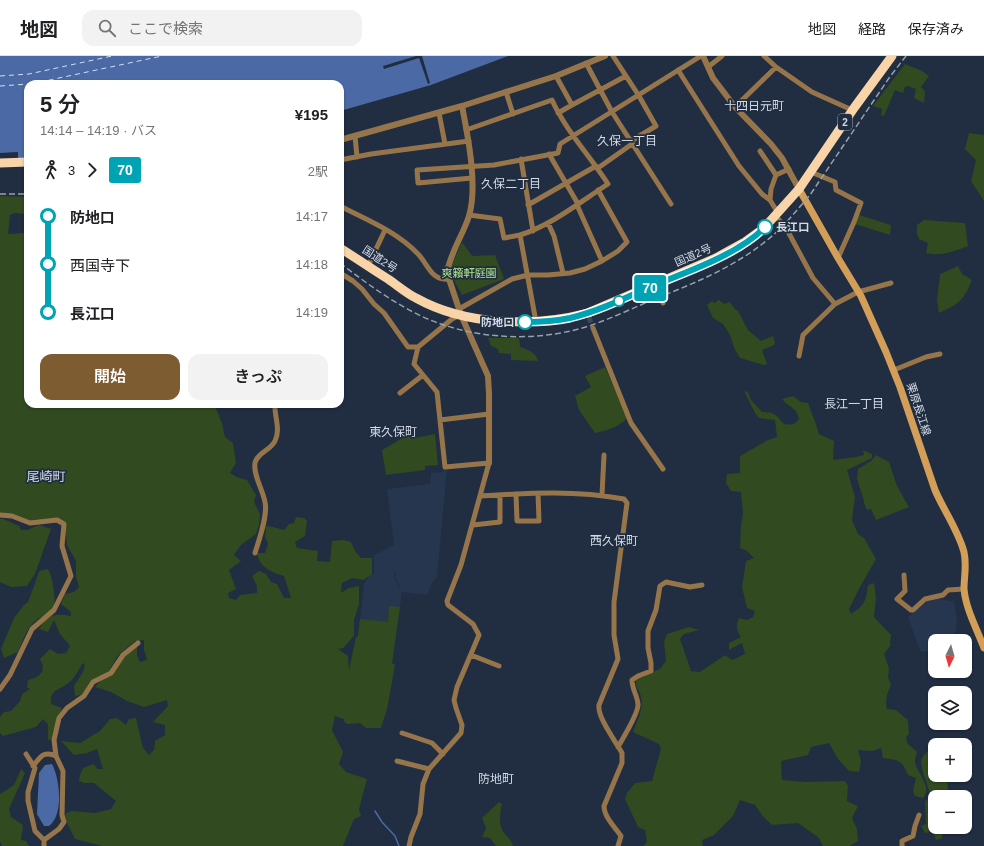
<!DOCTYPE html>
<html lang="ja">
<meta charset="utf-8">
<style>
body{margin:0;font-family:Arial,"Noto Sans JP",sans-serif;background:#f2f2f2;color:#202124;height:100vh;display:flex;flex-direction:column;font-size:15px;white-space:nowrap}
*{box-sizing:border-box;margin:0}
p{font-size:13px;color:#757577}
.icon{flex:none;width:22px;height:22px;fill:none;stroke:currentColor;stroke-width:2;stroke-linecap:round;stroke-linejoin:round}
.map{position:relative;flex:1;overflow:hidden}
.details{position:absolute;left:24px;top:24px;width:320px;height:328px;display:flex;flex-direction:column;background:#fff;border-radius:12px;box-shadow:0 1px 3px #0004}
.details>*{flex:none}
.badge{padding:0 8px;border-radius:3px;font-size:14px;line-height:26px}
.needle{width:26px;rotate:185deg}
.buttons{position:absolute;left:928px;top:578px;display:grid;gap:8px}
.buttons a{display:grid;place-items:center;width:44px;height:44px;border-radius:8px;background:#fff;box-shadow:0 1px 3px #0004;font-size:20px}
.map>.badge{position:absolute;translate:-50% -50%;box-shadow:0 0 0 2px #fff}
.legs{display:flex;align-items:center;gap:6px;height:44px;padding:0 16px;font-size:13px}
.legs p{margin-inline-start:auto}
.head{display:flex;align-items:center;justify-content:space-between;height:68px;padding:0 16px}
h1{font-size:22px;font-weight:600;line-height:30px}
.primary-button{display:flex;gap:8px;margin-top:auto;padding:8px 16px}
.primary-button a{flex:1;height:46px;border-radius:12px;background:#7e5c31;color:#fff;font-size:16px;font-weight:600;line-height:46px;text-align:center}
.primary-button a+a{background:#f2f2f2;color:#202124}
ul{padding:0 16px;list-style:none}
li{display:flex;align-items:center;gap:14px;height:48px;font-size:15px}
li i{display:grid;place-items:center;width:6px;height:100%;margin:0 5px;background:currentColor}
li i::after{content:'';width:10px;height:10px;margin:-5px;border:3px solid;border-radius:50%;background:#fff}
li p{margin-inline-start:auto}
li:first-child i{background:linear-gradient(#0000 50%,currentColor 0)}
li:last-child i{background:linear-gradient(currentColor 50%,#0000 0)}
header{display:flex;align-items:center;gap:24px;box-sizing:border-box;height:56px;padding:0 20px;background:#fff;border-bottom:1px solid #e0e0e0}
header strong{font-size:19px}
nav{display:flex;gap:22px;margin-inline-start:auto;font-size:14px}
.search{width:280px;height:36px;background:#f2f2f2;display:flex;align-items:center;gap:10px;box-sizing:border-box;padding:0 14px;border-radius:12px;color:#757577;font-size:15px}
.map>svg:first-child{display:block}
.built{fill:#26364f}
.green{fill:#314a1f}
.water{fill:#4b69a4}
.pier{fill:#212d40}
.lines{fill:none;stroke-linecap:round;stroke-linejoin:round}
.stream{stroke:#4b69a4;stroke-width:1.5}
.ferry{stroke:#d6dff1;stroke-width:1;stroke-dasharray:5 4;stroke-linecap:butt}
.minor-tunnel{stroke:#3c4759;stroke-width:5;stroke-dasharray:5 2.5;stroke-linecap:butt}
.minor{stroke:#97754b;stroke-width:5}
.tertiary{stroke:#97754b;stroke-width:6}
.secondary{stroke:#d39e57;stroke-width:7}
.trunk{stroke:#f8d4a8;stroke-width:9}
.rail{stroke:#96a0ae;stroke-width:1.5;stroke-dasharray:6 3;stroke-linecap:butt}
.line-1-casing{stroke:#fff;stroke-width:9}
.line-1{stroke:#00a3b4;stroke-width:6}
.stop-1-dot{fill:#fff;stroke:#00a3b4;stroke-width:2}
.labels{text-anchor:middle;stroke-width:3.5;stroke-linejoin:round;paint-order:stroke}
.shield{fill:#212d40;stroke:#9ea7b5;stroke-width:1}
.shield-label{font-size:10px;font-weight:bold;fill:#d3dbe7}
.stop-label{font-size:11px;font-weight:bold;fill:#d3dbe7;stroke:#212d40;text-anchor:start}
.street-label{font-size:11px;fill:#d3dbe7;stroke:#212d40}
.park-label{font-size:11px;fill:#b0e68d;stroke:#212d40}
.neighbourhood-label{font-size:12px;fill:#d3dbe7;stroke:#212d40}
.quarter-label{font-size:13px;fill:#d3dbe7;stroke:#212d40}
</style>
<header>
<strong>地図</strong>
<div class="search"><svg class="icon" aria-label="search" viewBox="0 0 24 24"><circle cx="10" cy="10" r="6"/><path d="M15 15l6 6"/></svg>ここで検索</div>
<nav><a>地図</a><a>経路</a><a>保存済み</a></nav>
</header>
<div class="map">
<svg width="984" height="790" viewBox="0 0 984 790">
<rect width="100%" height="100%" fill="#212d40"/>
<!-- built -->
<path class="built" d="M447 413 437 521 431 528 428 539 402 536 395 521 396 515 394 516 395 524 402 536 392 607 395 609 387 653 381 672H366L360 667 347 668 344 665 350 613 356 581 358 580 364 528 369 520 374 517V499L394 489 387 433 430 428 431 417 442 416 443 414Z
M937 542 949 545H954L957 565 956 576 944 585H935V592L930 596 920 595 908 561 928 544Z"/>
<!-- green -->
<path class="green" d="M905 8 922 15 929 20 921 31 925 35 924 47 914 42 916 33 908 30 905 31 903 37 895 34 884 60 881 59 882 53 873 50Z
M969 77 984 79V145L971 125 976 104 965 93Z
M0 140 28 141V158L15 157 10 159 8 178 24 177 28 175V348H214L222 367 225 381 233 387 236 407 230 417 237 421 247 424 256 439 254 446 260 458 259 469 256 478 241 489 234 499 241 505 229 514 236 533 228 537 229 542 236 544 240 539 257 537V530L252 520 259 515 266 518 271 526 277 528 284 542H291L284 520C271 516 259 511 257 497H265L268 488 265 481 266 470 273 471 284 474 289 468 294 467 296 461 304 462 307 465 305 480 295 486 297 492 318 495 317 505 330 506 332 485 343 484 351 486 355 495 361 502H372V518L363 524 352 522 342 527 341 537 349 532 359 530V548L354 564V580L343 592 338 593 348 600 349 614 356 581 358 580 360 563 388 566 389 550 400 551 392 607 395 609 387 653 381 672H366L360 667 347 668 344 665V663L335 660 332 674 343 696 339 708 346 716 367 723 359 753 361 760 354 763 343 790H102L75 783 67 767 65 758 71 755 95 757 111 753 116 745 94 727H84L79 725 80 719 83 712 94 708 97 713H103L97 693 87 697 74 699 61 685 80 687 100 675 110 663 117 662 126 669 129 663 136 662 143 692 149 699 154 694 155 685 165 679V669L153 666 168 650 167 644 144 651 127 645 111 636 95 631 123 602 137 590V599L140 606 147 604 144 594V584L135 585 118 599 109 615 91 625 84 638 75 640 74 630 83 616 85 609 83 607C78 614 74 624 67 628 58 635 50 633 51 648L62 652 53 683 48 684V668L43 663 36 671 3 680 0 677V661L4 656 11 655 20 645 22 638 30 633 27 631 28 624 37 621 42 616 43 610 40 603 50 593 58 598 66 597 70 590 60 578 54 564 48 576 39 573C48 558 54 557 71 560V556L61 548 65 538 74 536 79 531 76 521V505L67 489 65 468 58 462 30 466 0 457Z
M859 159 891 169 890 179 855 168Z
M924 164 965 167 968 190C954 195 942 201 926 197L928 187 919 183 917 178V169Z
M462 186 472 200 495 199 504 223 462 239 449 215Z
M958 210 962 218 972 224C964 244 959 248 939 257L937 244 940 218Z
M719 244 724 248 730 246 735 253 738 255 748 274 761 285 773 280 775 287 774 289 762 294 767 308 764 309 740 302 735 294 730 279 723 268 713 262 707 249 712 245 714 247Z
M488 282H519L520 291C528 294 536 296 538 305L511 304V298L499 297 498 293 491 290Z
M605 311 627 362C620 371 605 375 595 377L579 354 575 340 591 331 585 320Z
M744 335 748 336 751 344 762 356C775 356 776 359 784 368 791 369 796 369 799 362 795 350 789 352 782 343L793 340 801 346 808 347C812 358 816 367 819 378L834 385 833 404 856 401 864 399 863 394 872 398V402L847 414 855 441 852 464 858 478 864 482 876 503 860 531 849 553 851 558C865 549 866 545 868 529L874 527 876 542 874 561 891 579 890 590 884 598 889 612 888 621 891 629C887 637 885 644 887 653L896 654 908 664 909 678 906 681 907 687 917 696C916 699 915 703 915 706 917 717 933 731 923 742L915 740 913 735 916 722 908 719C902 704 899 704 883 702L881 692 872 695 858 694 861 705 859 716 849 715 838 703 829 687 811 691 808 699 781 705 782 724 805 726 845 725 848 730 847 745 858 750 852 762 857 773 858 785 850 790H823L819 782 798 767 772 769 762 759 755 749 740 744 733 760 714 779 702 784 703 790H643L647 786 645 774 638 771 625 743 627 737 635 727 652 725 661 693 659 688 633 676C637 665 644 652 641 641 639 632 635 633 636 622L660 613 666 605 664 586 667 578 689 571 699 574 684 578 680 583 691 615 700 616 725 599 732 604 745 598 742 587 729 594V587L741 581C736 574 736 570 739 562L747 564 753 561 755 555 747 552 742 531 746 505 754 502 747 495 740 492 741 468 743 458 741 436 731 435 726 427 727 418 740 417V400L768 384 777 381 775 364 759 362 755 357Z
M412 370 414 382 435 378 438 409 425 410V414L386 419 382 394 406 380 405 371Z
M876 399 889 406 897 430 909 451 876 464 871 453 867 454 864 447V445L857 423 858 413 871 405Z
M1 462 19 470 21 474H27L39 469 51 473 35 518 27 530 11 531 0 526V463Z
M48 513C52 519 57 545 53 551 50 558 39 561 34 566 26 574 22 586 18 596L4 602 1 593 14 562 23 550 28 546 34 530 39 515Z
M930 693 935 700V719L947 721 948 734 942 741H935V771H943L942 782 936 784 933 776 925 777 921 770 926 768 925 746 930 740C929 731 920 712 921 706 921 701 927 696 930 693Z
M21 713 25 717 9 753 11 761 23 769 21 784 26 785 29 790H2L0 785V738L14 729Z
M499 746 502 748C500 757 498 769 504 777 508 782 511 783 513 790H496L490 782 482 781 486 772 482 762Z"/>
<!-- water -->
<path class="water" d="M0 0H508L431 29 340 55V28H28V102H18V96L0 97Z
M52 708C60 723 64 759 49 770H44L37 758 39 717 45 709Z"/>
<!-- pier -->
<path class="pier" d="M416 0H422L430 27 428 28 419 2 384 13 383 10Z"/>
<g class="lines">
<!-- stream -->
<path class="stream" d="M375 755 382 766 395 780 399 790"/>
<!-- ferry -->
<path class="ferry" d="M0 20 29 18 112 0
M31 28 162 0
M0 30 28 28"/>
<!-- minor-tunnel -->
<path class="minor-tunnel" d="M589 262 593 272"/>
<!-- minor -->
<path class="minor" d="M613 0 639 40 656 70 631 85
M764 0 776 11 812 36 852 54
M586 7 612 56 671 148
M708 11 722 0
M678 14 739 110 762 138 770 144 778 157
M556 20 572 49 558 57
M506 36 513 58
M572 49 626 20
M735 51 776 11
M439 57 445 88
M466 74 552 44C566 75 590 100 608 128 580 146 552 169 520 179L536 266
M355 80 357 101
M760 95 776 119 771 133 770 144
M549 98 578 148
M521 103 533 175
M340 104 371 98 469 85
M598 112 632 88
M811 116 835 126 836 134 861 147 854 166 838 202
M776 119 789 113
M472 122 418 127 417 114 494 109 558 97 560 88 701 0
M528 149 596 110
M577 149 602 205
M340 150C367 164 398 176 419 199 428 209 432 225 448 223
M469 159 500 163 504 182 520 179
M775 160 785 170 813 222 835 248
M548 167 554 180 563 217
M368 210 385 174
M340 217 353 225 362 233 374 248 384 257 408 291H418L452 263 460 259
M655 229 663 247
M459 253 512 223 528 219H548L570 217 585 213 602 205 618 195 627 186 598 134
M593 272 631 367 663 413
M799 300 803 279 835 248 858 236 891 227
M894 314 926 301 940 298
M400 337 423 319
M440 364 489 358
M516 438 517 465H539L538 437
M602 439 604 399
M481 440C530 437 575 434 624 443L627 447 614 546V579L618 603 599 649C597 661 616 686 622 697V707L604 750C604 761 615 771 621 780L618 790
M0 459 12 460 30 467 57 464 64 468 62 490 71 520 54 554 32 573 10 619 0 633
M473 469 500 466V439
M255 497C259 484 268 459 265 446 263 434 253 419 255 407 257 397 271 394 275 385 281 373 274 360 275 348
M904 519 905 535 897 543 911 554H913L925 543 943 539 948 534 964 533
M471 599 499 610
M402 677 432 687 443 698
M618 691C623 682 639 657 638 648 637 639 632 633 632 624L638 620 651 615V607L648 592V575L656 554 660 530 666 526 690 531 702 529
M26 698 35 712 28 736V745L35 775 44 784V790
M56 700 54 684 59 662 67 652 84 640 93 626 111 617 123 599 138 587
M397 705 429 713
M33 710C40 702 43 694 56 700L63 715 62 759 64 766 59 773 44 784
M409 790 411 781 420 758 423 728 429 713 461 677 462 669 456 652 454 644 457 631 479 579 473 568 448 549 447 545 461 509 489 407 445 411 437 336 414 308 418 291
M902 790V785L913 780 915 770 919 759"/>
<!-- tertiary -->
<path class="tertiary" d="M703 0 713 22 735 51 771 88 782 102 799 133
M462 50C468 81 478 130 469 160 463 179 450 197 447 217L461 259 488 320 489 338V407
M340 84 462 50 556 20 605 0"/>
<!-- secondary -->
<path class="secondary" d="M799 133 838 202 861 240 886 296 900 331 935 434C944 455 958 474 964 496 967 509 964 521 964 533 966 554 977 573 984 592"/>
<!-- trunk -->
<path class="trunk" d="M0 107 28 106
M340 192C356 202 372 213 388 223 397 229 406 237 416 242 466 270 534 271 588 257L716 202 745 186 763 173 799 133 854 52 892 0"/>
<!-- rail -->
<path class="rail" d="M0 138H28
M340 207C366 227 392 246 421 260 468 282 525 286 575 274 603 267 630 253 657 242 695 227 734 211 766 185 783 172 796 155 810 139L889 22 906 0"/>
</g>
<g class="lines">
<defs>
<path id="line-1" d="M525 266C540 266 556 265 570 262 599 255 625 242 652 230 687 216 739 198 765 171"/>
</defs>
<!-- line-1 casing -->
<use href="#line-1" class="line-1-casing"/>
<!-- line-1 -->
<use href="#line-1" class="line-1"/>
</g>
<!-- markers -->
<g class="stop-1-dot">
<circle cx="765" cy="171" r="7"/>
<circle cx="619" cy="245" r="5"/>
<circle cx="525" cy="266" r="7"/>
</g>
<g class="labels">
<!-- shield labels -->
<rect class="shield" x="838" y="58" width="14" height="16" rx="3"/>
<g class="shield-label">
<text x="845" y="70">2</text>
</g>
<!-- stop labels -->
<g class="stop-label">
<text x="776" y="175">長江口</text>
<text x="514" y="270" text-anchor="end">防地口</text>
</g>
<!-- street labels -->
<g class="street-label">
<text transform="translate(693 199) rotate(-24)" y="4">国道2号</text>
<text transform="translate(380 203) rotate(33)" y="4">国道2号</text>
<text transform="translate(919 353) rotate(72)" y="4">栗原長江線</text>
</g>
<!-- park labels -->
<g class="park-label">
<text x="469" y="221">爽籟軒庭園</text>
</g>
<!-- neighbourhood labels -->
<g class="neighbourhood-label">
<text x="754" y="54">十四日元町</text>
<text x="627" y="89">久保一丁目</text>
<text x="511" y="132">久保二丁目</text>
<text x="854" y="352">長江一丁目</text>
<text x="393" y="380">東久保町</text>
<text x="614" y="489">西久保町</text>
<text x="496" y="727">防地町</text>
</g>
<!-- quarter labels -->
<g class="quarter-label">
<text x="46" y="425">尾崎町</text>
</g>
</g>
</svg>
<div class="buttons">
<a><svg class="needle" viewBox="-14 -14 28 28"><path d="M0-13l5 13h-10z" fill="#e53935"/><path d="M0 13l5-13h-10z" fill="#757577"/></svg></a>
<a><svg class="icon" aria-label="layers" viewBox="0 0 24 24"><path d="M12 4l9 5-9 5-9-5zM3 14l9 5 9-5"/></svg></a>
<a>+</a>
<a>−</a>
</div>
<b class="badge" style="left:650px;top:232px;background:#00a3b4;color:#fff">70</b>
<section class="details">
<div class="head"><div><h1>5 分</h1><p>14:14 – 14:19 · バス</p></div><b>¥195</b></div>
<div class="legs"><svg class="icon" aria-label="walk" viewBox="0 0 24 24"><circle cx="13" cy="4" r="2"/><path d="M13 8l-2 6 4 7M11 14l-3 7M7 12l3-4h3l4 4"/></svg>3<svg class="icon" aria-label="forward" viewBox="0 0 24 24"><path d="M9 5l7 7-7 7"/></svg><b class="badge" style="background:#00a3b4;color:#fff">70</b><p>2駅</p></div>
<ul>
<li><i style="color:#00a3b4"></i><b>防地口</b><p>14:17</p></li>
<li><i style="color:#00a3b4"></i><span>西国寺下</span><p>14:18</p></li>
<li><i style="color:#00a3b4"></i><b>長江口</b><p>14:19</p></li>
</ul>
<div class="primary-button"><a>開始</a><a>きっぷ</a></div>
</section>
</div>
